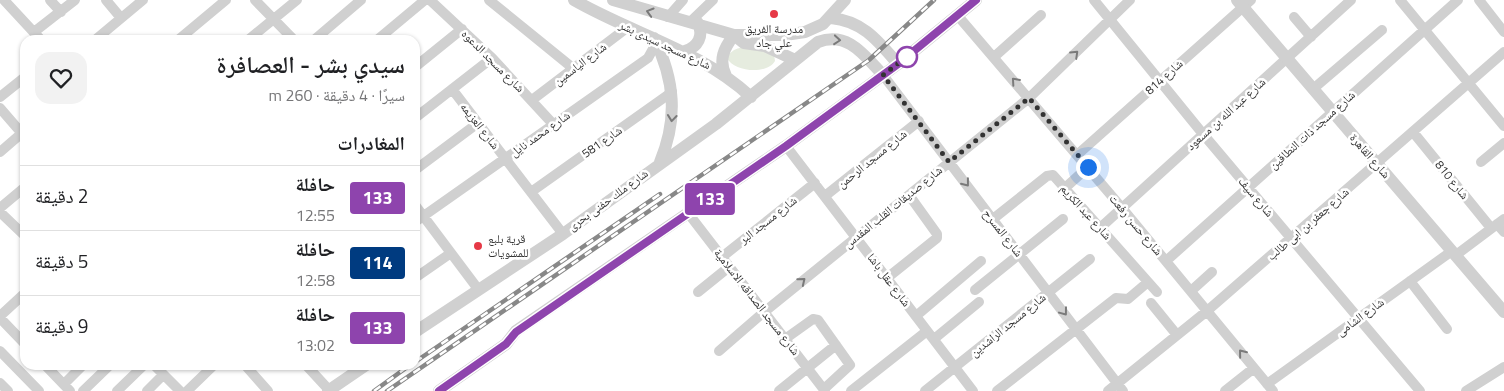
<!DOCTYPE html>
<html lang="ar">
<meta charset="utf-8">
<style>
body{margin:0;font-family:"Titillium Web","Noto Naskh Arabic",sans-serif;background:#f2f2f2;color:#202124;direction:rtl;height:100vh;display:flex;flex-direction:column;font-size:19px;white-space:nowrap}
*{box-sizing:border-box;margin:0}
p{font-size:16px;color:#757577}
.icon{flex:none;width:28px;height:28px;fill:none;stroke:currentColor;stroke-width:2;stroke-linecap:round;stroke-linejoin:round}
.map{position:relative;flex:1;overflow:hidden;direction:ltr}
.details{position:absolute;left:20px;top:35px;width:400px;height:335px;display:flex;flex-direction:column;background:#fff;border-radius:15px;box-shadow:0 1px 4px #0004;direction:rtl}
.details>*{flex:none}
.badge{padding:0 10px;border-radius:4px;font-size:18px;line-height:32px}
.you{position:absolute;width:25px;height:25px;margin:-12px;border:4px solid #fff;border-radius:50%;background:#1a73e8;box-shadow:0 0 0 8px #1a73e833}
.map>.badge{position:absolute;translate:-50% -50%;box-shadow:0 0 0 2px #fff}
h2{padding:0 15px;font-size:19px;line-height:45px}
.round{display:grid;place-items:center;flex:none;width:52px;height:52px;border-radius:15px;background:#f2f2f2}
.headline{display:flex;align-items:center;justify-content:space-between;height:85px;padding:0 15px}
h1{font-size:24px;font-weight:600;line-height:38px}
ul{padding:0;list-style:none}
li{display:flex;align-items:center;gap:15px;height:65px;padding:0 15px;border-top:1px solid #e0e0e0}
li div{flex:1}
li b{display:block;font-size:19px}
li em{font-style:normal}
li .badge{min-width:55px;font-weight:700;text-align:center}
.map>svg:first-child{display:block}
.green{fill:#e6ecdf}
.lines{fill:none;stroke-linecap:round;stroke-linejoin:round}
.minor{stroke:#d0d0d0;stroke-width:10}
.tertiary{stroke:#d0d0d0;stroke-width:12}
.rail-casing{stroke:#888;stroke-width:4.5}
.rail{stroke:#fff;stroke-width:2.5;stroke-dasharray:8;stroke-linecap:butt}
.oneway{stroke:#7a7a7a}
.line-casing{stroke:#fff;stroke-width:11}
.line{stroke:#8e44ad;stroke-width:8}
.walk{stroke:#333;stroke-width:5;stroke-dasharray:0 9}
.poi-dot{fill:#e63946;stroke:#fff;stroke-width:2}
.stop-dot{fill:#fff;stroke:#8e44ad;stroke-width:2.5}
.labels{text-anchor:middle;stroke-width:5;stroke-linejoin:round;paint-order:stroke}
.poi-label{font-size:12px;fill:#333;stroke:#fff}
.street-label{font-size:12px;fill:#333;stroke:#fff}
</style>
<div class="map">
<svg width="1504" height="391" viewBox="0 0 1504 391">
<rect width="100%" height="100%" fill="#fff"/>
<!-- green -->
<path class="green" d="M756 46 774 54 775 61C767 75 734 72 727 58 733 46 745 47 756 46Z"/>
<g class="lines">
<!-- minor -->
<path class="minor" d="M4 0 41 40
M50 0 61 12
M106 0 121 18
M255 0 294 40
M430 0 492 58 553 124
M489 0 574 69
M1094 0 1203 134 1420 391
M1400 0 1504 126
M1479 0 1504 32
M958 16 1122 208 1273 391
M668 17 683 0
M1294 17 1311 37
M690 22 713 0
M34 32 75 0
M95 40 143 0
M178 40 226 0
M248 40 297 0
M314 40 361 0
M377 40 425 0
M994 57 1041 15
M415 67 462 29
M883 75 1123 391
M452 89 563 234
M1313 89 1382 30
M0 97 25 77
M532 100 628 27
M0 108 25 137
M415 118 492 58
M1413 132 1491 228
M786 146 973 391
M0 152 22 133
M1077 155 1251 0
M1481 162 1504 143
M415 170 478 123
M1065 188 1088 167
M531 192 672 92
M825 196 919 121
M415 205 478 289
M0 208 25 187
M0 212 25 236
M688 213 825 391
M993 219 1047 176 1053 175 1157 292
M415 222 648 58 653 49 654 39
M1497 224 1504 232
M1100 228 1351 0
M1456 255 1504 219
M722 257 815 183
M1166 261 1458 0
M415 278 451 253
M887 278 937 238V234L909 195
M1410 281 1447 329
M975 290 1063 219
M1191 291 1212 272
M698 292 729 267
M1151 303 1177 335
M0 316 25 293
M916 316 981 261
M0 318 25 344
M785 339 813 319 818 320 850 365 824 389
M934 339 979 302
M0 351 39 391
M719 351 764 312 1029 98 1130 0
M45 365 70 391
M154 365 180 391
M245 365 268 391
M306 365 329 390
M0 383 8 391
M64 384 83 365
M1267 384 1452 251
M83 391 110 365
M117 391 144 365
M147 391 163 375
M187 391 214 365
M779 391 836 345
M851 391 927 331
M925 391 1090 259
M997 391 1116 298 1128 299 1148 282
M1108 391 1207 311 1504 52
M1225 391 1254 368
M1466 391 1504 367"/>
<!-- tertiary -->
<path class="tertiary" d="M574 0C633 34 700 50 751 97
M613 0 734 35H785L805 32 823 24 845 0
M1237 0 1504 312
M831 18C863 21 878 41 898 64
M654 38C675 80 678 119 660 162
M685 51C698 47 704 36 698 23
M726 76C718 60 724 48 734 35L744 43 765 46 795 60
M415 332 563 234 716 124 818 42C848 31 864 55 883 75
M328 391 366 365
M439 391 506 344 516 331 786 146 898 64 976 0"/>
<defs>
<path id="rail" d="M415 362 660 194
M374 391 410 365
M387 391 869 60 934 0"/>
</defs>
<!-- rail casing -->
<use href="#rail" class="rail-casing"/>
<!-- rail -->
<use href="#rail" class="rail"/>
</g>
<!-- one-way arrows -->
<defs><path id="oneway-chevron" d="M-2-3.5L2.5 0L-2 3.5" fill="none" stroke-width="1.6" stroke-linecap="round" stroke-linejoin="round" transform="scale(1.25)"/></defs>
<g class="oneway">
<use href="#oneway-chevron" transform="translate(650 12) rotate(-164)"/>
<use href="#oneway-chevron" transform="translate(837 40) rotate(5)"/>
<use href="#oneway-chevron" transform="translate(1075 54) rotate(-44)"/>
<use href="#oneway-chevron" transform="translate(1015 81) rotate(-131)"/>
<use href="#oneway-chevron" transform="translate(672 118) rotate(96)"/>
<use href="#oneway-chevron" transform="translate(966 183) rotate(52)"/>
<use href="#oneway-chevron" transform="translate(802 281) rotate(-39)"/>
<use href="#oneway-chevron" transform="translate(1064 312) rotate(53)"/>
<use href="#oneway-chevron" transform="translate(1242 353) rotate(-129)"/>
</g>
<g class="lines">
<defs>
<path id="line" d="M439 391 506 344 516 332 786 146 898 64 976 0"/>
</defs>
<!-- line casing -->
<use href="#line" class="line-casing"/>
<!-- line -->
<use href="#line" class="line"/>
<!-- walk -->
<path class="walk" d="M907 57 913 52 883 75 949 162 1029 98 1088 167"/>
</g>
<!-- markers -->
<g class="poi-dot">
<circle cx="774" cy="14" r="5"/>
<circle cx="478" cy="246" r="5"/>
</g>
<circle class="stop-dot" cx="907" cy="57" r="10"/>
<g class="labels">
<!-- poi labels -->
<g class="poi-label">
<text x="774" y="33">مدرسة الفريق<tspan x="774" dy="14">علي جاد</tspan></text>
<text x="488" y="243" text-anchor="start">قرية بلبع<tspan x="488" dy="14">للمشويات</tspan></text>
</g>
<!-- street labels -->
<g class="street-label">
<text transform="translate(665 45) rotate(25)" y="4">شارع مسجد سيدى بشر</text>
<text transform="translate(493 61) rotate(45)" y="4">شارع مسجد الدعوه</text>
<text transform="translate(580 64) rotate(-37)" y="4">شارع الياسمين</text>
<text transform="translate(1164 77) rotate(-42)" y="4">شارع 814</text>
<text transform="translate(1226 114) rotate(-42)" y="4">شارع عبد الله بن مسعود</text>
<text transform="translate(480 126) rotate(52)" y="4">شارع العزيمه</text>
<text transform="translate(1312 130) rotate(-42)" y="4">شارع مسجد ذات النطاقين</text>
<text transform="translate(540 134) rotate(-35)" y="4">شارع محمد نايل</text>
<text transform="translate(602 142) rotate(-35)" y="4">شارع 581</text>
<text transform="translate(1370 156) rotate(49)" y="4">شارع القاهرة</text>
<text transform="translate(872 159) rotate(-39)" y="4">شارع مسجد الرحمن</text>
<text transform="translate(1452 180) rotate(51)" y="4">شارع 810</text>
<text transform="translate(1256 197) rotate(50)" y="4">شارع سيف</text>
<text transform="translate(608 200) rotate(-36)" y="4">شارع ملك حفنى بحرى</text>
<text transform="translate(893 207) rotate(-39)" y="4">شارع صديقات القلب المقدس</text>
<text transform="translate(1086 212) rotate(48)" y="4">شارع عبد الكريم</text>
<text transform="translate(768 220) rotate(-38)" y="4">شارع مسجد البر</text>
<text transform="translate(1308 224) rotate(-41)" y="4">شارع جعفر بن ابى طالب</text>
<text transform="translate(1136 225) rotate(50)" y="4">شارع حسن رفعت</text>
<text transform="translate(1003 233) rotate(52)" y="4">شارع المسرح</text>
<text transform="translate(889 280) rotate(53)" y="4">شارع عقل باشا</text>
<text transform="translate(757 302) rotate(52)" y="4">شارع مسجد الصداقه الاسلامية</text>
<text transform="translate(1360 317) rotate(-36)" y="4">شارع الشامى</text>
<text transform="translate(1008 325) rotate(-39)" y="4">شارع مسجد الراشدين</text>
</g>
</g>
</svg>
<div class="you" style="left:1088px;top:167px"></div>
<b class="badge" style="left:710px;top:199px;background:#8e44ad;color:#fff">133</b>
<section class="details">
<div class="headline"><div><h1>سيدي بشر - العصافرة</h1><p>سيرًا · 4 دقيقة · 260 m</p></div><a class="round"><svg class="icon" aria-label="heart" viewBox="0 0 24 24"><path d="M12 20l-8-8c-3-5 5-10 8-4 3-6 11-1 8 4z"/></svg></a></div>
<h2>المغادرات</h2>
<ul>
<li><span class="badge" style="background:#8e44ad;color:#fff">133</span><div><b>حافلة</b><p>12:55</p></div><em>2 دقيقة</em></li>
<li><span class="badge" style="background:#003b80;color:#fff">114</span><div><b>حافلة</b><p>12:58</p></div><em>5 دقيقة</em></li>
<li><span class="badge" style="background:#8e44ad;color:#fff">133</span><div><b>حافلة</b><p>13:02</p></div><em>9 دقيقة</em></li>
</ul>
</section>
</div>
